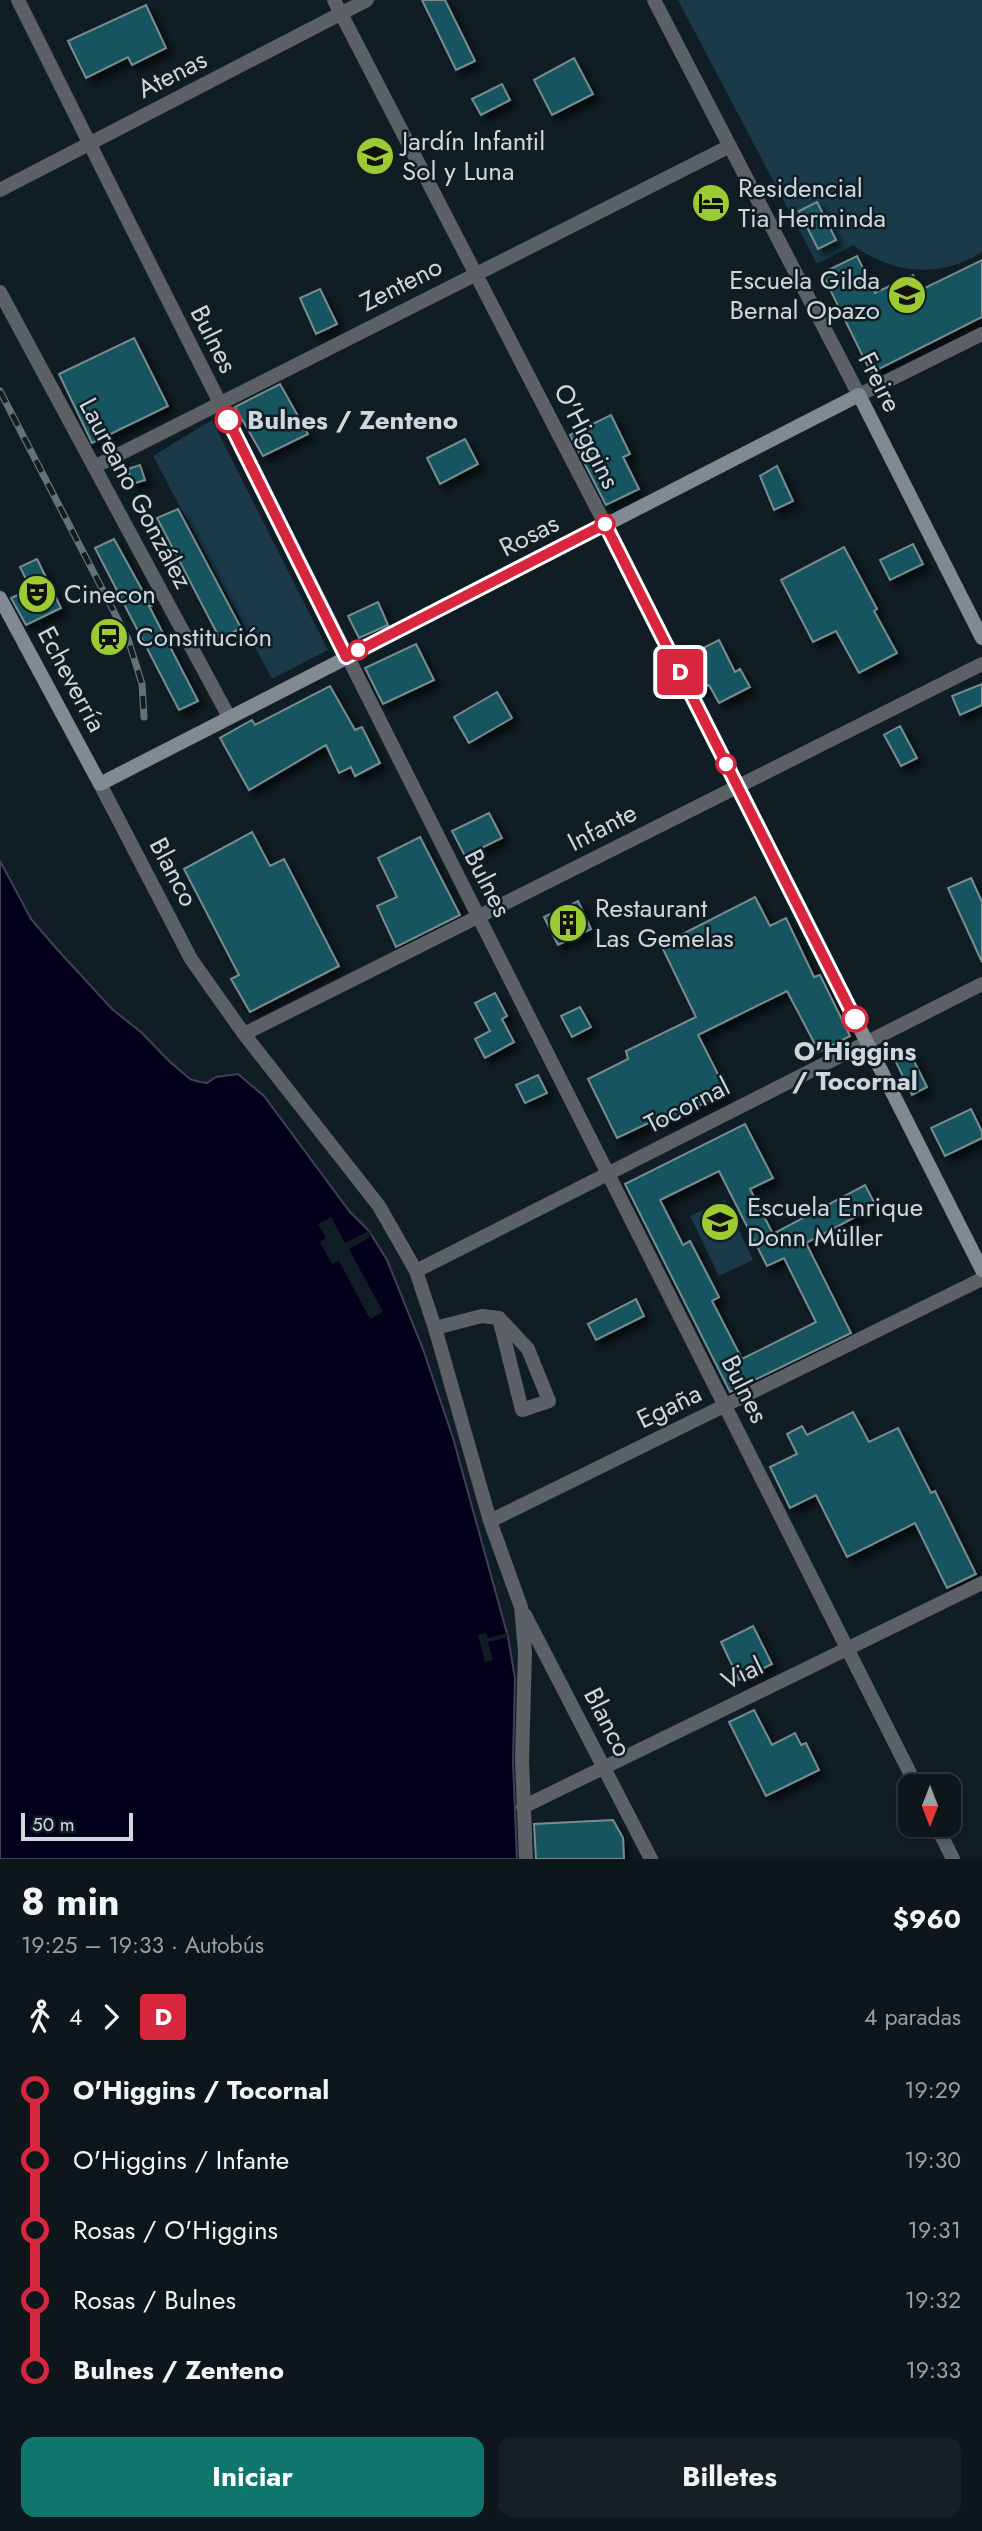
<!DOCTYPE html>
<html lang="es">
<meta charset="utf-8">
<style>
body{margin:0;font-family:Jost,sans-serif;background:#151f24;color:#f1f3f6;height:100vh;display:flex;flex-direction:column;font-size:26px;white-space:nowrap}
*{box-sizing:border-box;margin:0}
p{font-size:23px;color:#9a9fa3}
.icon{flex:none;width:38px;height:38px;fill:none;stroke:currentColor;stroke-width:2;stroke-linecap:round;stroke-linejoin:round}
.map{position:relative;height:1859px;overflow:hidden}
.side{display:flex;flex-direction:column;background:#0c161b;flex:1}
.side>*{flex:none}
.badge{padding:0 14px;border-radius:5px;font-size:24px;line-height:46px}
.needle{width:46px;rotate:180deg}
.buttons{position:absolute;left:898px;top:1774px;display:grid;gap:14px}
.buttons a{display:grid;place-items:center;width:63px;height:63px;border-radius:14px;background:#0c161b;box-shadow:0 4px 10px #0003,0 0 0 2px #2c353a;font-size:35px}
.scale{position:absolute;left:21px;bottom:18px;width:112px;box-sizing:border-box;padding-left:7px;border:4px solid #cfd7dc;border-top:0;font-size:19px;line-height:24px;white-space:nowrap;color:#cfd7dc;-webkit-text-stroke:5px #101d24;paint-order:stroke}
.map>.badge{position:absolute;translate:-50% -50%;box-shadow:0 0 0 4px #fff}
.legs{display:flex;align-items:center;gap:10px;height:77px;padding:0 21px;font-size:23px}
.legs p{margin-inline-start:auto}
.summary{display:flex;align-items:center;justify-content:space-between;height:119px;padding:0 21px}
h1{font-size:38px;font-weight:700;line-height:52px}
.action{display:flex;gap:14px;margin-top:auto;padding:14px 21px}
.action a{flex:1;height:80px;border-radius:14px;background:#0f766e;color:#fff;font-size:28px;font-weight:700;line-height:80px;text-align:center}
.action a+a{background:#151f24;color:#f1f3f6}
ul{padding:0 21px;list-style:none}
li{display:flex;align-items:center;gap:24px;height:70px;font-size:26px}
li i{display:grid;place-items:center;width:10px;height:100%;margin:0 9px;background:currentColor}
li i::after{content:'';width:18px;height:18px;margin:-9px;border:5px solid;border-radius:50%;background:#0c161b}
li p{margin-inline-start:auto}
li:first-child i{background:linear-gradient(#0000 50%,currentColor 0)}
li:last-child i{background:linear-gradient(currentColor 50%,#0000 0)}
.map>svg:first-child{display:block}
.green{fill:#1a3a4a}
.water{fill:#03001b;stroke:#404055;stroke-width:2}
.pier{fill:#101d24}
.building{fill:#125561;stroke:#788c90;stroke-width:2;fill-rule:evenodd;filter:url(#shadow)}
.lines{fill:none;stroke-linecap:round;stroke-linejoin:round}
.minor{stroke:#5c6166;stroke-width:14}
.tertiary{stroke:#5c6166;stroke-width:14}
.secondary{stroke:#828992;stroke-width:14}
.rail-casing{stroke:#667177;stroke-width:7}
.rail{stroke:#101d24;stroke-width:4.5;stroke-dasharray:13;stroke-linecap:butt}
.line-1-casing{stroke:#fff;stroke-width:16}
.line-1{stroke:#d7263d;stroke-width:10}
.stop-1-dot{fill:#fff;stroke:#d7263d;stroke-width:3.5}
.labels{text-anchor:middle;stroke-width:5;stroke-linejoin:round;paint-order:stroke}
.street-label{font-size:26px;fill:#cfd7dc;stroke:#101d24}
.poi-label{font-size:26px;fill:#cfd7dc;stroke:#101d24;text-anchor:start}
.stop-label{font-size:26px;font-weight:bold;fill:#cfd7dc;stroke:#101d24;text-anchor:start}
</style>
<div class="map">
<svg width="982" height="1859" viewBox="0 0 982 1859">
<defs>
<filter id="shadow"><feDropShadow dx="6" dy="6" stdDeviation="3.5" flood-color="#0009"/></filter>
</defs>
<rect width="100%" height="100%" fill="#101d24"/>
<!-- green -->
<path class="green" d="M678 0H982V252C940 279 892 274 853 245L817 264Z
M212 420 328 650 272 679 153 456Z
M725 1200 753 1260 719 1276 690 1216Z"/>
<!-- water -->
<path class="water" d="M0 861 31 919 56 948 112 1009 142 1033 168 1060 190 1079 200 1082 207 1083 216 1077 238 1074 264 1096 350 1212 369 1231 387 1260 423 1349 453 1438 508 1637 515 1678 513 1762 517 1859H0Z"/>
<!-- pier -->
<path class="pier" d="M331 1217 345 1243 369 1231 372 1236 349 1249 383 1312 370 1319 339 1261 332 1264 320 1242 326 1238 318 1224Z
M486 1633 488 1638 507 1633 508 1637 488 1642 493 1660 485 1662 478 1635Z"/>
<!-- building -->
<path class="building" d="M422 0H445L475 61 456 70Z
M146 5 166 48 132 65 128 57 86 78 68 41Z
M574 58 593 94 552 115 534 80Z
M502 84 510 100 481 115 472 99Z
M817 202 836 240 818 249 799 211Z
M857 256 875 293 913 275 921 290 982 260V317L871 373 822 273Z
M320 289 337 324 316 334 300 298Z
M134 338 168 406 92 443 59 374Z
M280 384 308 434 263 456 235 407Z
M611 415 630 454 623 457 639 489 606 505 570 435Z
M465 439 478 464 440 484 427 458Z
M140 465 145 480 132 484 128 469Z
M777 466 793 501 774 510 760 476Z
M178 509 241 628 220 639 157 518Z
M114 539 151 606H149L198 701 179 710 95 548Z
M913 544 923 564 890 580 880 560Z
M844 547 877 609 874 611 897 653 859 673 836 631 813 642 781 580Z
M37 559 61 608 26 625 11 598 31 589 20 567Z
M378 602 388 625 359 638 348 616Z
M719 640 735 672 740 669 750 687 719 703 709 685 701 689 685 657Z
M416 644 434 680 383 704 365 668Z
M982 684V705L960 715 952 696Z
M330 686 355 730 362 727 380 763 355 776 351 767 339 773 326 745 249 790 220 738 252 720 255 725Z
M497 692 512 718 469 743 454 717Z
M900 726 917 758 901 766 884 735Z
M489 813 502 838 465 856 452 831Z
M252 832 270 866 284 859 339 966 250 1012 231 979 239 975 184 869Z
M420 837 460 915 396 947 377 906 397 897 378 858Z
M971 878 982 902V962L948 888Z
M755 897 770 926 786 918 814 977 820 975 850 1036 819 1052 787 991 698 1035 727 1092 664 1123 661 1117 617 1138 588 1079 628 1059 626 1051 696 1017 661 945Z
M578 901 591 929 558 945 544 917Z
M495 993 507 1016 502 1019 514 1042 485 1058 475 1039 490 1031 475 1003Z
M580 1007 591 1027 572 1037 561 1016Z
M910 1053 927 1087 912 1095 895 1060Z
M538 1075 547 1093 525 1103 516 1085Z
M971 1109 982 1132V1138L945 1156 931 1128Z
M745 1124 773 1178 750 1189 773 1234 865 1185 876 1206 806 1243 851 1333 730 1392 625 1184ZM719 1171 767 1266 784 1258 816 1322 742 1359 712 1301 719 1297 690 1241 683 1245 660 1200Z
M636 1299 644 1316 596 1340 588 1324Z
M853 1412 869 1442 898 1428 931 1493 935 1491 976 1574 947 1588 915 1523 847 1557 816 1495 790 1508 770 1467 797 1454 787 1434 802 1426 807 1435Z
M753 1626 772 1664 739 1680 721 1642Z
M754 1710 772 1745 795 1733 801 1745 806 1743 819 1770 766 1796 729 1722Z
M613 1820 623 1838 624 1859H536L534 1824Z"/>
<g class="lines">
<!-- minor -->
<path class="minor" d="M654 0 859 395
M0 190 367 0
M0 292 229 717
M94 467 730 146
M100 784 191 959 244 1034 379 1206 416 1271 435 1328 490 1521 521 1607 525 1652 522 1760 526 1859
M244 1034 982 664
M416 1271 982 984
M435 1328 482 1316 499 1318 522 1410 549 1401 528 1349 499 1318
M490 1521 982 1279
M525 1615 651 1859
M523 1807 982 1583"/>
<!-- tertiary -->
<path class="tertiary" d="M18 0C315 597 618 1191 917 1787
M334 0 605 524
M859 395 982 334
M936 1825 953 1859"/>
<!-- secondary -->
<path class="secondary" d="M605 524 982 1270
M0 598 100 784 859 395 982 638"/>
<defs>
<path id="rail" d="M0 391 128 639 142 684 144 717"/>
</defs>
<!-- rail casing -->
<use href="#rail" class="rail-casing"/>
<!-- rail -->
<use href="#rail" class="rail"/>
</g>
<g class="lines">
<defs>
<path id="line-1" d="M228 420 346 657 605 524 855 1019"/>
</defs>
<!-- line-1 casing -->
<use href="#line-1" class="line-1-casing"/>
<!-- line-1 -->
<use href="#line-1" class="line-1"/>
</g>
<!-- icons -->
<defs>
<symbol id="school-disc" viewBox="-11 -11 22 22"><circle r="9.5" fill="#9cca32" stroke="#101d24"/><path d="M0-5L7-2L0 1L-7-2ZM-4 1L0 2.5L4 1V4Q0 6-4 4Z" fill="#111"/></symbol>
<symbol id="hotel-disc" viewBox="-11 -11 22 22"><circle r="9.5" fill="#9cca32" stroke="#101d24"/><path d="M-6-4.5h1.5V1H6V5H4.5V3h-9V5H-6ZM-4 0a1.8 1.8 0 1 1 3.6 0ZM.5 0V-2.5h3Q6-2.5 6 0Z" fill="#111"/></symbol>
<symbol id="theatre-disc" viewBox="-11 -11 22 22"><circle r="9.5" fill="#9cca32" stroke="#101d24"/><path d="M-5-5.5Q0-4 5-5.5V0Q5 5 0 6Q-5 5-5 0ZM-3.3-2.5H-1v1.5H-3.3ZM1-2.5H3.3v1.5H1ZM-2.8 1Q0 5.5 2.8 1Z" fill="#111"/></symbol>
<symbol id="station-disc" viewBox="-11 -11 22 22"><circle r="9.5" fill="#9cca32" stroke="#101d24"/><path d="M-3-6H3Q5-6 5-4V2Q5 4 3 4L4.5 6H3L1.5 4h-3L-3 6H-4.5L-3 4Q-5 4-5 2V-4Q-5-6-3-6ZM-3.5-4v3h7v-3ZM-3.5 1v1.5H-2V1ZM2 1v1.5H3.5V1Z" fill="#111"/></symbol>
<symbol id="building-disc" viewBox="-11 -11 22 22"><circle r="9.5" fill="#9cca32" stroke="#101d24"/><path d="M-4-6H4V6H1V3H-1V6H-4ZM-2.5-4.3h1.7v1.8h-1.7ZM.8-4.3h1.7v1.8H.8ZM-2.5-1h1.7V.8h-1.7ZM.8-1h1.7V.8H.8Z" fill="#111"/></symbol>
</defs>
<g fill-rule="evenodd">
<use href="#school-disc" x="353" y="134" width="44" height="44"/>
<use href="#hotel-disc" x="689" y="181" width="44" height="44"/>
<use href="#school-disc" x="885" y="273" width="44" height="44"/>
<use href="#theatre-disc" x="15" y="572" width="44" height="44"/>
<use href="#station-disc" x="87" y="615" width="44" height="44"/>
<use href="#building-disc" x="546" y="901" width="44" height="44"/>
<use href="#school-disc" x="698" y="1200" width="44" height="44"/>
</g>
<!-- markers -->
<g class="stop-1-dot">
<circle cx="228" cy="420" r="12"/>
<circle cx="605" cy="524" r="9"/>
<circle cx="358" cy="650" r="9"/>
<circle cx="726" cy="764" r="9"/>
<circle cx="855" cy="1019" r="12"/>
</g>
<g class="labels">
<!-- street labels -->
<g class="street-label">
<text transform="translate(172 74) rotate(-27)" y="9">Atenas</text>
<text transform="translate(401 284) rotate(-27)" y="9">Zenteno</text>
<text transform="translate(214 339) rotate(63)" y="9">Bulnes</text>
<text transform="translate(880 382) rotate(63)" y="9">Freire</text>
<text transform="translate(587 436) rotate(63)" y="9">O'Higgins</text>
<text transform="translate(136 493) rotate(62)" y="9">Laureano González</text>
<text transform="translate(529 535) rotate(-27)" y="9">Rosas</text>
<text transform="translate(72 679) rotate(62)" y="9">Echeverría</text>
<text transform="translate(602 827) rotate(-27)" y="9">Infante</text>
<text transform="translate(174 872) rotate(62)" y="9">Blanco</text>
<text transform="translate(488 883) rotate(63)" y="9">Bulnes</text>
<text transform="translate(687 1105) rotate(-27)" y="9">Tocornal</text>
<text transform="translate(745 1389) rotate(63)" y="9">Bulnes</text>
<text transform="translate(669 1406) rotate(-26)" y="9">Egaña</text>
<text transform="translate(742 1673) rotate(-26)" y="9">Vial</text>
<text transform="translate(608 1722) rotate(63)" y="9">Blanco</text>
</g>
<!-- poi labels -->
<g class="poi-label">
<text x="402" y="150">Jardín Infantil<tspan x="402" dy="30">Sol y Luna</tspan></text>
<text x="738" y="197">Residencial<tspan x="738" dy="30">Tia Herminda</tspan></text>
<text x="880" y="289" text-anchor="end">Escuela Gilda<tspan x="880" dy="30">Bernal Opazo</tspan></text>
<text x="64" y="603">Cinecon</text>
<text x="136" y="646">Constitución</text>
<text x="595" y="917">Restaurant<tspan x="595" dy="30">Las Gemelas</tspan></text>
<text x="747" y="1216">Escuela Enrique<tspan x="747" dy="30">Donn Müller</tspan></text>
</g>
<!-- stop labels -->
<g class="stop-label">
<text x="247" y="429">Bulnes / Zenteno</text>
<text x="855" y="1060" text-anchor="middle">O'Higgins<tspan x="855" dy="30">/ Tocornal</tspan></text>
</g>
</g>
</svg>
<div class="buttons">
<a><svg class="needle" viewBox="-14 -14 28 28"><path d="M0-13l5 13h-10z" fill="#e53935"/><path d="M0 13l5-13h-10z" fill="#9a9fa3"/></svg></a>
</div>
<div class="scale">50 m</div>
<b class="badge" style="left:680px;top:672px;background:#d7263d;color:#fff">D</b>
</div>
<section class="side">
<div class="summary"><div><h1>8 min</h1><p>19:25 – 19:33 · Autobús</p></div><b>$960</b></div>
<div class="legs"><svg class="icon" aria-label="walk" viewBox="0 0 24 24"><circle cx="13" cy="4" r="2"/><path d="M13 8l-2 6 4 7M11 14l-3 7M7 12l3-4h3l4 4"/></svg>4<svg class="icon" aria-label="forward" viewBox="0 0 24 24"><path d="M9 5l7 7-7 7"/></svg><b class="badge" style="background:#d7263d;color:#fff">D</b><p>4 paradas</p></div>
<ul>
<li><i style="color:#d7263d"></i><b>O'Higgins / Tocornal</b><p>19:29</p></li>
<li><i style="color:#d7263d"></i><span>O'Higgins / Infante</span><p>19:30</p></li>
<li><i style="color:#d7263d"></i><span>Rosas / O'Higgins</span><p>19:31</p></li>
<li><i style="color:#d7263d"></i><span>Rosas / Bulnes</span><p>19:32</p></li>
<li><i style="color:#d7263d"></i><b>Bulnes / Zenteno</b><p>19:33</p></li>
</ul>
<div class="action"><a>Iniciar</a><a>Billetes</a></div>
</section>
